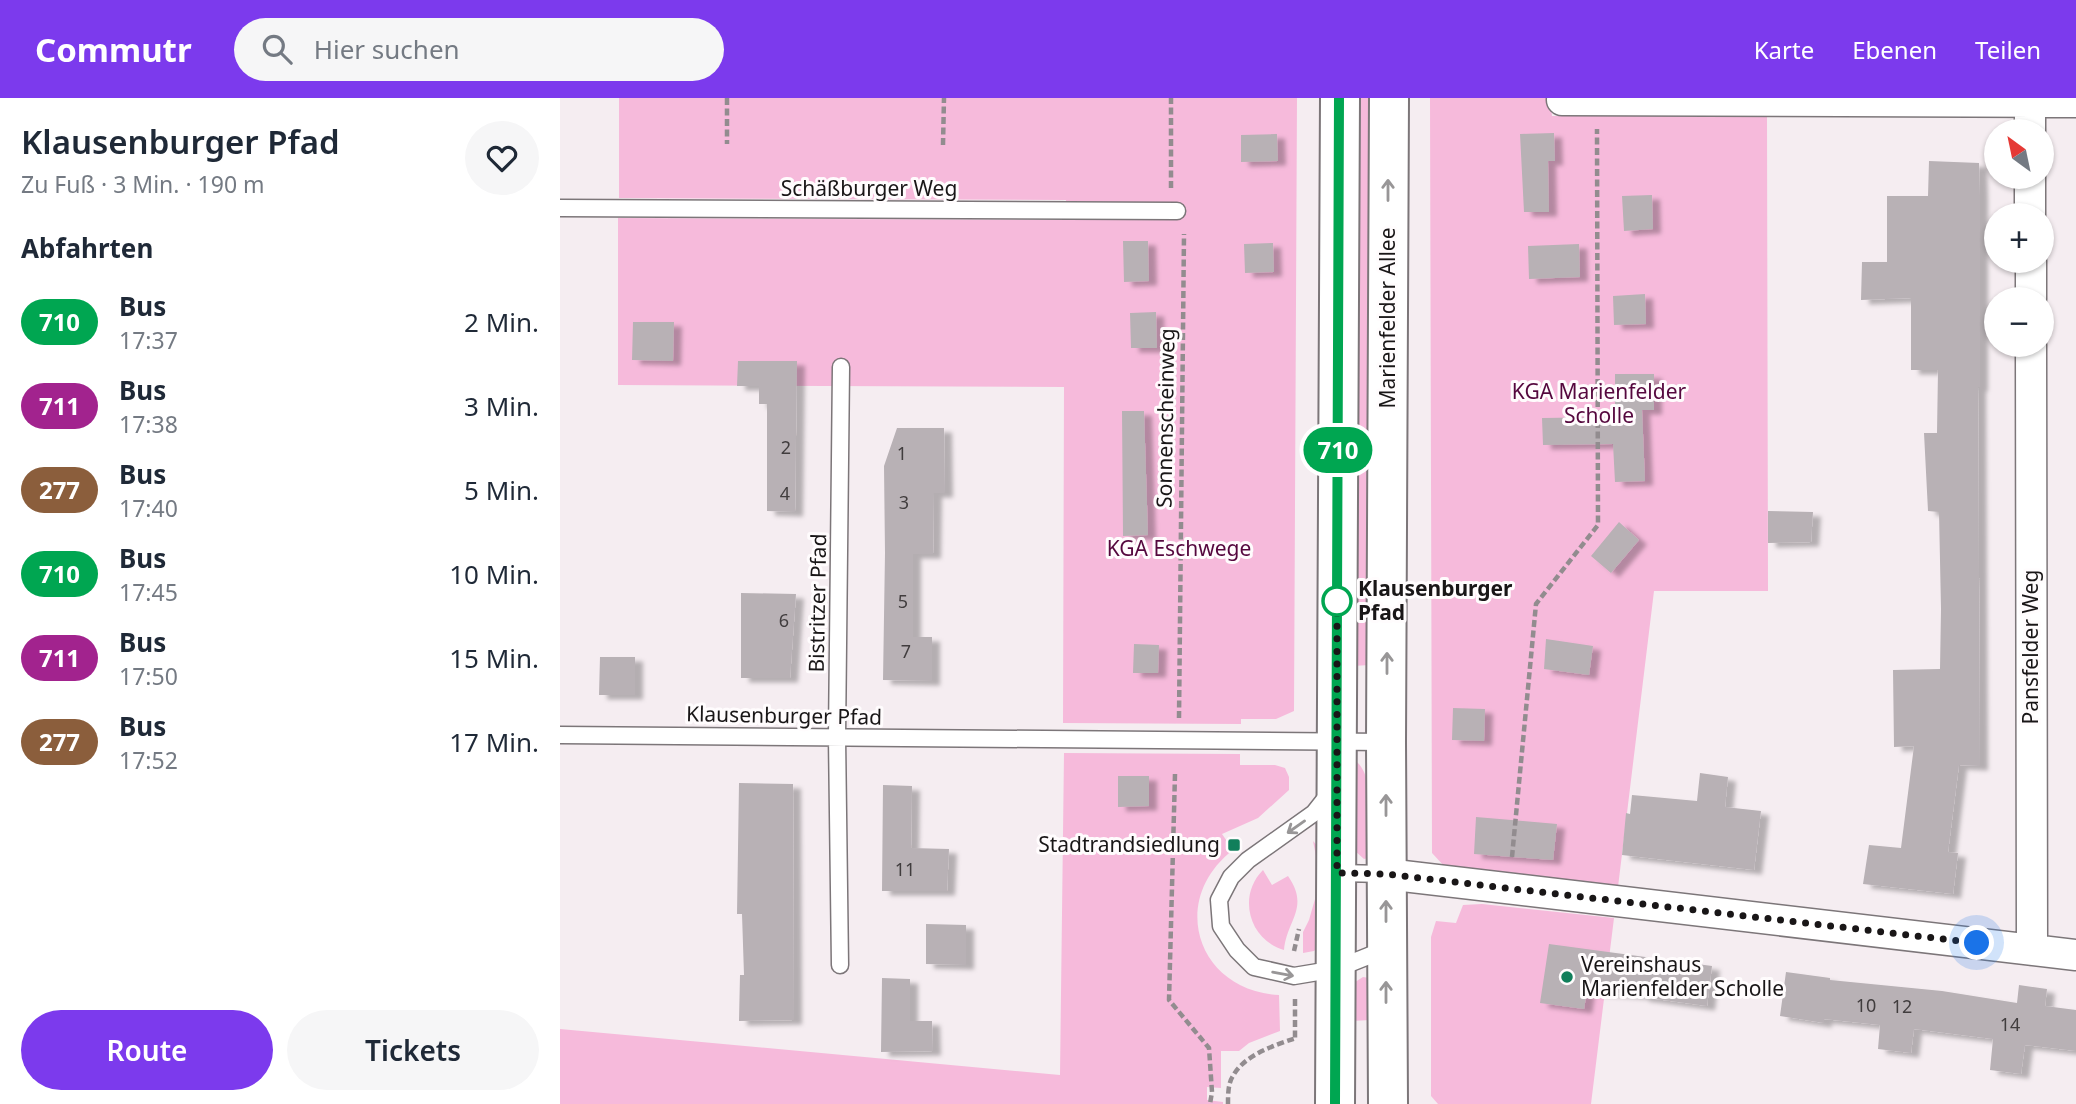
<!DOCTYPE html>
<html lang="de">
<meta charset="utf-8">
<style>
body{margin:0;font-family:"Noto Sans",sans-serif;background:#f6f6f7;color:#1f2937;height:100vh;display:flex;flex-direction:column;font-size:26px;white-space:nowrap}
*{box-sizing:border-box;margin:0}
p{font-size:23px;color:#747a83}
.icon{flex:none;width:38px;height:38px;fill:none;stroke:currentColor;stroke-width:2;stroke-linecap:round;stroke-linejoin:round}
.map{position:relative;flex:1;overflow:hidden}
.sheet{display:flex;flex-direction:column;background:#fff;width:560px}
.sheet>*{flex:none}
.badge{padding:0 14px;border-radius:23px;font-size:24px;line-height:46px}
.needle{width:46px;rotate:327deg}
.fabs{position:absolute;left:1424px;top:21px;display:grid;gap:14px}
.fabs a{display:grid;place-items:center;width:70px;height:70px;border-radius:50%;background:#fff;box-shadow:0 2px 5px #0004;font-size:35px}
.you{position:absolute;width:35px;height:35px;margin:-18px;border:5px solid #fff;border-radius:50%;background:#1a73e8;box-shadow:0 0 0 10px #1a73e833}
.map>.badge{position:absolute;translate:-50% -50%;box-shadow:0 0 0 4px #fff}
h2{padding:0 21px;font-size:26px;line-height:63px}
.round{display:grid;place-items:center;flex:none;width:74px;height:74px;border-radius:37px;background:#f6f6f7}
.overview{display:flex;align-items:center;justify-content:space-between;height:119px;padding:0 21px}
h1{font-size:33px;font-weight:600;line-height:52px}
.button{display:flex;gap:14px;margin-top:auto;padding:14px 21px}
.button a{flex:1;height:80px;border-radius:42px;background:#7c3aed;color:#fff;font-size:28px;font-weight:600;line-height:80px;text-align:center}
.button a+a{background:#f6f6f7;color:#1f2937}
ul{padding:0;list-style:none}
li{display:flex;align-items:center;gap:21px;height:84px;padding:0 21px}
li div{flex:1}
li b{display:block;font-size:26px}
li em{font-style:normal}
li .badge{min-width:77px;font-weight:700;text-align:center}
header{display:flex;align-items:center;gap:42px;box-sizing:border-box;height:98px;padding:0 35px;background:#7c3aed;color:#fff}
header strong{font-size:33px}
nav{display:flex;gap:38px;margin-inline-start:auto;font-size:24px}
.search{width:490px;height:63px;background:#f6f6f7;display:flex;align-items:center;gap:18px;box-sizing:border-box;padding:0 24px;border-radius:38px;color:#747a83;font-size:26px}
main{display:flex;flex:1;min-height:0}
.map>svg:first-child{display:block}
.green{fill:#f6badb}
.building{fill:#b8b1b5;filter:url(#shadow)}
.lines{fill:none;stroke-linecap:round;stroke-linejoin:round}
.service-casing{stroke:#7c7679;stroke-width:19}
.minor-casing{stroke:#7c7679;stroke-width:33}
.primary-casing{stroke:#7c7679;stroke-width:42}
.path{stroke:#928c8f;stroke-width:4.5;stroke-dasharray:7 3.5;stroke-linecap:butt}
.service{stroke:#fff;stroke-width:16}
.minor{stroke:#fff;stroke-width:30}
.primary{stroke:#fff;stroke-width:38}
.oneway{stroke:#989697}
.line-casing{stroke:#fff;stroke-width:16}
.line{stroke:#00a651;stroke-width:10}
.walk{stroke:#191617;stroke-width:7;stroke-dasharray:0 12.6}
.stop-dot{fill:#fff;stroke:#00a651;stroke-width:3.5}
.poi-dot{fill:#117f5b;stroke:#fffcfd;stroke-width:2.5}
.labels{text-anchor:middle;stroke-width:6;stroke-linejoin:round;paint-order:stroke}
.number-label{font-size:18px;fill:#413d3e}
.street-label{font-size:21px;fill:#191617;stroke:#fffcfd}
.park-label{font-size:21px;fill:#55073e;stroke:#fffcfd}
.stop-label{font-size:21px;font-weight:bold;fill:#191617;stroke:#fffcfd;text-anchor:start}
.poi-label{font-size:21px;fill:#191617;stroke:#fffcfd;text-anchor:end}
</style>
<header>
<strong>Commutr</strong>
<div class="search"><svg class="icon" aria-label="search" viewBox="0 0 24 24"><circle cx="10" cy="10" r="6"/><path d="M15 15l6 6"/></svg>Hier suchen</div>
<nav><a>Karte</a><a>Ebenen</a><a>Teilen</a></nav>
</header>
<main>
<section class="sheet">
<div class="overview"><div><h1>Klausenburger Pfad</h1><p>Zu Fuß · 3 Min. · 190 m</p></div><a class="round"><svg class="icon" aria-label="heart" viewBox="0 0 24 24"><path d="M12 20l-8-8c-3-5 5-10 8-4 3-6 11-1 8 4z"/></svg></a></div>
<h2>Abfahrten</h2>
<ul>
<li><span class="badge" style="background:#00a651;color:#fff">710</span><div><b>Bus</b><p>17:37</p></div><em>2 Min.</em></li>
<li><span class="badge" style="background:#a2238e;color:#fff">711</span><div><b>Bus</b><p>17:38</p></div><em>3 Min.</em></li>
<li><span class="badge" style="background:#8b5e3c;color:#fff">277</span><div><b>Bus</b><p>17:40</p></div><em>5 Min.</em></li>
<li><span class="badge" style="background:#00a651;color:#fff">710</span><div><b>Bus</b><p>17:45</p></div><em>10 Min.</em></li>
<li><span class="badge" style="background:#a2238e;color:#fff">711</span><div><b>Bus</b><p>17:50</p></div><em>15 Min.</em></li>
<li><span class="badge" style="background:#8b5e3c;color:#fff">277</span><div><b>Bus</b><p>17:52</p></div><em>17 Min.</em></li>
</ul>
<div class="button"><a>Route</a><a>Tickets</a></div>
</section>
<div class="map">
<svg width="1516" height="1006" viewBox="0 0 1516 1006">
<defs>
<filter id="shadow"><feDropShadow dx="8" dy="4.5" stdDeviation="2" flood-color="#0004"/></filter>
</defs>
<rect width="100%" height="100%" fill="#f5edf1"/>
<!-- green -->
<path class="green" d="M59 0H737L734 613 716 621H681V626L503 625 504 289 58 287V120L505 122 506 102 59 100Z
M795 0H813L810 567 792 568Z
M870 0H990L992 18H1207L1208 493H1094L1058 789 885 769 872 755Z
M504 655 680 656V667H715L725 670 729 679V692L698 720 662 736 673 752C608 802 637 893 719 897L720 933 689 945 679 953H661V990L647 989V1002L663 1004V1006H0V931L500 977Z
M797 664C817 683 809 734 808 760L804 761 794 752V666Z
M753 743 760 751 759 848 754 853 743 855V834L749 822 757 794 758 768Z
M703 772 712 787 728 778C750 810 727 821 724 852 689 842 677 798 703 772Z
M922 806 1054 820 1031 1006H878L871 998V839L876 823 896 825 903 807Z
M803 879 809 880 810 922 792 923V886Z"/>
<!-- building -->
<path class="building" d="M994 35 995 63H988L989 114H964L960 36Z
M717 36 718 63 681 64V37Z
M1369 63 1419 65 1420 98V289H1418L1420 668 1399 667 1388 754 1398 755 1393 796 1303 786 1309 747 1341 750 1354 648 1334 649 1333 572 1380 571 1381 511 1379 414 1368 413 1364 335H1377L1378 272H1351V200L1301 202 1302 164H1327V98H1368Z
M1092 97 1093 131 1064 133 1062 98Z
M563 143H588L589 183 564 184Z
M713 145 714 174 685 175 684 146Z
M1019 146 1020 179 969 181 968 148Z
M1085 196 1086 226 1054 227 1053 198Z
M596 214 597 250H571L570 215Z
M73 224H114L113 263 72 262Z
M178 263H237L235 414 207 413V306H199V288H177Z
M1055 276H1094V312H1082L1085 383 1055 384 1053 346 983 347 982 320 1055 319Z
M562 313H584L588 437 563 438Z
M337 330H384L385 395H374L373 456H353V539H372V583L323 582 325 455 324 368Z
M1208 413 1253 414 1251 444 1208 445Z
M1059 424 1079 442 1051 475 1031 458Z
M181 495 236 496 230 580H181Z
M986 541 1033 548 1029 577 984 571Z
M574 546 599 547 598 575H573Z
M40 559H75V597H39Z
M893 610 925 611 924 643 892 642Z
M1140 675 1168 679 1165 709 1201 713 1194 772 1062 757 1066 715 1070 716 1072 697 1137 703Z
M558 678H589V708L558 709Z
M179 685 233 686 234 922 179 923 180 877H184L182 816H177Z
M323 687 352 688 351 750 389 751 387 793H322Z
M916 719 997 726 993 762 914 756Z
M366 826 406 827V867L366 866Z
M989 846 1152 868 1147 908 1081 899V897L1027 893 1024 911 980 905Z
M1226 874 1270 880V882L1382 893 1457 905 1459 887 1487 891 1485 908 1516 912V953L1465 947 1461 976 1430 972 1433 941 1354 931 1351 955 1318 951 1320 927 1264 921V925L1220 918Z
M322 880 350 881V923H372L373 953 321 954Z"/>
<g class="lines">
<defs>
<path id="service" d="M0 110 617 113
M0 637 826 644
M769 696 754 715 688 762 671 779 659 802 661 828 677 852 694 869 734 878 776 871 826 851
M777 775 826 776
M280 867 277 639 281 269"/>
<path id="minor" d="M1470 0V33
M1002 2 1516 4
M1470 79V117
M1471 163V201
M1471 247 1472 852
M826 776 1516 857"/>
<path id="primary" d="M775 1006 780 0
M828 1006 826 644 829 0"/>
</defs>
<!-- service casing -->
<use href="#service" class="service-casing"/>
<!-- minor casing -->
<use href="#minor" class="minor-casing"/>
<!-- primary casing -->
<use href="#primary" class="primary-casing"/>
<!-- path -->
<path class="path" d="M167 0V46
M383 47 384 0
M611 90V0
M619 620 624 136
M615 676 609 902 649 950 652 994 650 1006
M952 759 976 506 1038 427 1037 31
M734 853 739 831
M735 901V940
M668 1006C668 997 668 985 673 978 684 957 715 947 736 940"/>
<!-- service -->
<use href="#service" class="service"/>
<!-- minor -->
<use href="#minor" class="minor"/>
<!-- primary -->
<use href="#primary" class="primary"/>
</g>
<!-- one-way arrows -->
<defs><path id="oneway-shaft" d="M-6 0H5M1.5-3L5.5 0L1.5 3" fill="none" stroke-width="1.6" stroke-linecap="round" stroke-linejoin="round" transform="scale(1.75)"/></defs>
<g class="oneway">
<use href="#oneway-shaft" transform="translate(828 92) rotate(-90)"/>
<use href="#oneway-shaft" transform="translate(827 565) rotate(-90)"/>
<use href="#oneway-shaft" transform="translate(826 707) rotate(-90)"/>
<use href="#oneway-shaft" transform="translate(736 729) rotate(145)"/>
<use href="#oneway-shaft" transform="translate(826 813) rotate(-90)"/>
<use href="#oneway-shaft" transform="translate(723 876) rotate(10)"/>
<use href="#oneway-shaft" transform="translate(826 894) rotate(-90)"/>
</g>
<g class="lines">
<defs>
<path id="line" d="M775 1006 779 0"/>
</defs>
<!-- line casing -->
<use href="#line" class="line-casing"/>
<!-- line -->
<use href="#line" class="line"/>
<!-- walk -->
<path class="walk" d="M777 503V775L826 776 1417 845"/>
</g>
<!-- markers -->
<circle class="stop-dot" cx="777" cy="503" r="14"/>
<g class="poi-dot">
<rect x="667" y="740" width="14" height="14" rx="3.5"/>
<circle cx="1007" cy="879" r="7"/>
</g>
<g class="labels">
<!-- number labels -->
<g class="number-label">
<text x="226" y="356">2</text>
<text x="342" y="362">1</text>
<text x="225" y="402">4</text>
<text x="344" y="411">3</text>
<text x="343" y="510">5</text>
<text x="224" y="529">6</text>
<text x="346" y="560">7</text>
<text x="345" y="778">11</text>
<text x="1306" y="914">10</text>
<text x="1342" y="915">12</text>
<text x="1450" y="933">14</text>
</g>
<!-- street labels -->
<g class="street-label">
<text x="309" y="98">Schäßburger Weg</text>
<text transform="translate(828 220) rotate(-90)" y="7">Marienfelder Allee</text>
<text transform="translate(606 320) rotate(-89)" y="7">Sonnenscheinweg</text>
<text transform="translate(258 505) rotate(-89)" y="7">Bistritzer Pfad</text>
<text transform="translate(1471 549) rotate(-90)" y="7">Pansfelder Weg</text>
<text transform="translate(224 618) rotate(1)" y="7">Klausenburger Pfad</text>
</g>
<!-- park labels -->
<g class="park-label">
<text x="1039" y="301">KGA Marienfelder<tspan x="1039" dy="24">Scholle</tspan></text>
<text x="619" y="458">KGA Eschwege</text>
</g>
<!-- stop labels -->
<g class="stop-label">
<text x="798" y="498">Klausenburger<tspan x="798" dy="24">Pfad</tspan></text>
</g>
<!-- poi labels -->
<g class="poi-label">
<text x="660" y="754">Stadtrandsiedlung</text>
<text x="1021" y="874" text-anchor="start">Vereinshaus<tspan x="1021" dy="24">Marienfelder Scholle</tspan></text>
</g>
</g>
</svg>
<div class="fabs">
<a><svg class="needle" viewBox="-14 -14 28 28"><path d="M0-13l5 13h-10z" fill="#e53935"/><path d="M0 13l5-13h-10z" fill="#747a83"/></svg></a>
<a>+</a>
<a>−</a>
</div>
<div class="you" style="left:1417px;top:845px"></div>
<b class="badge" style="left:778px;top:352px;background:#00a651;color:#fff">710</b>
</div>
</main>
